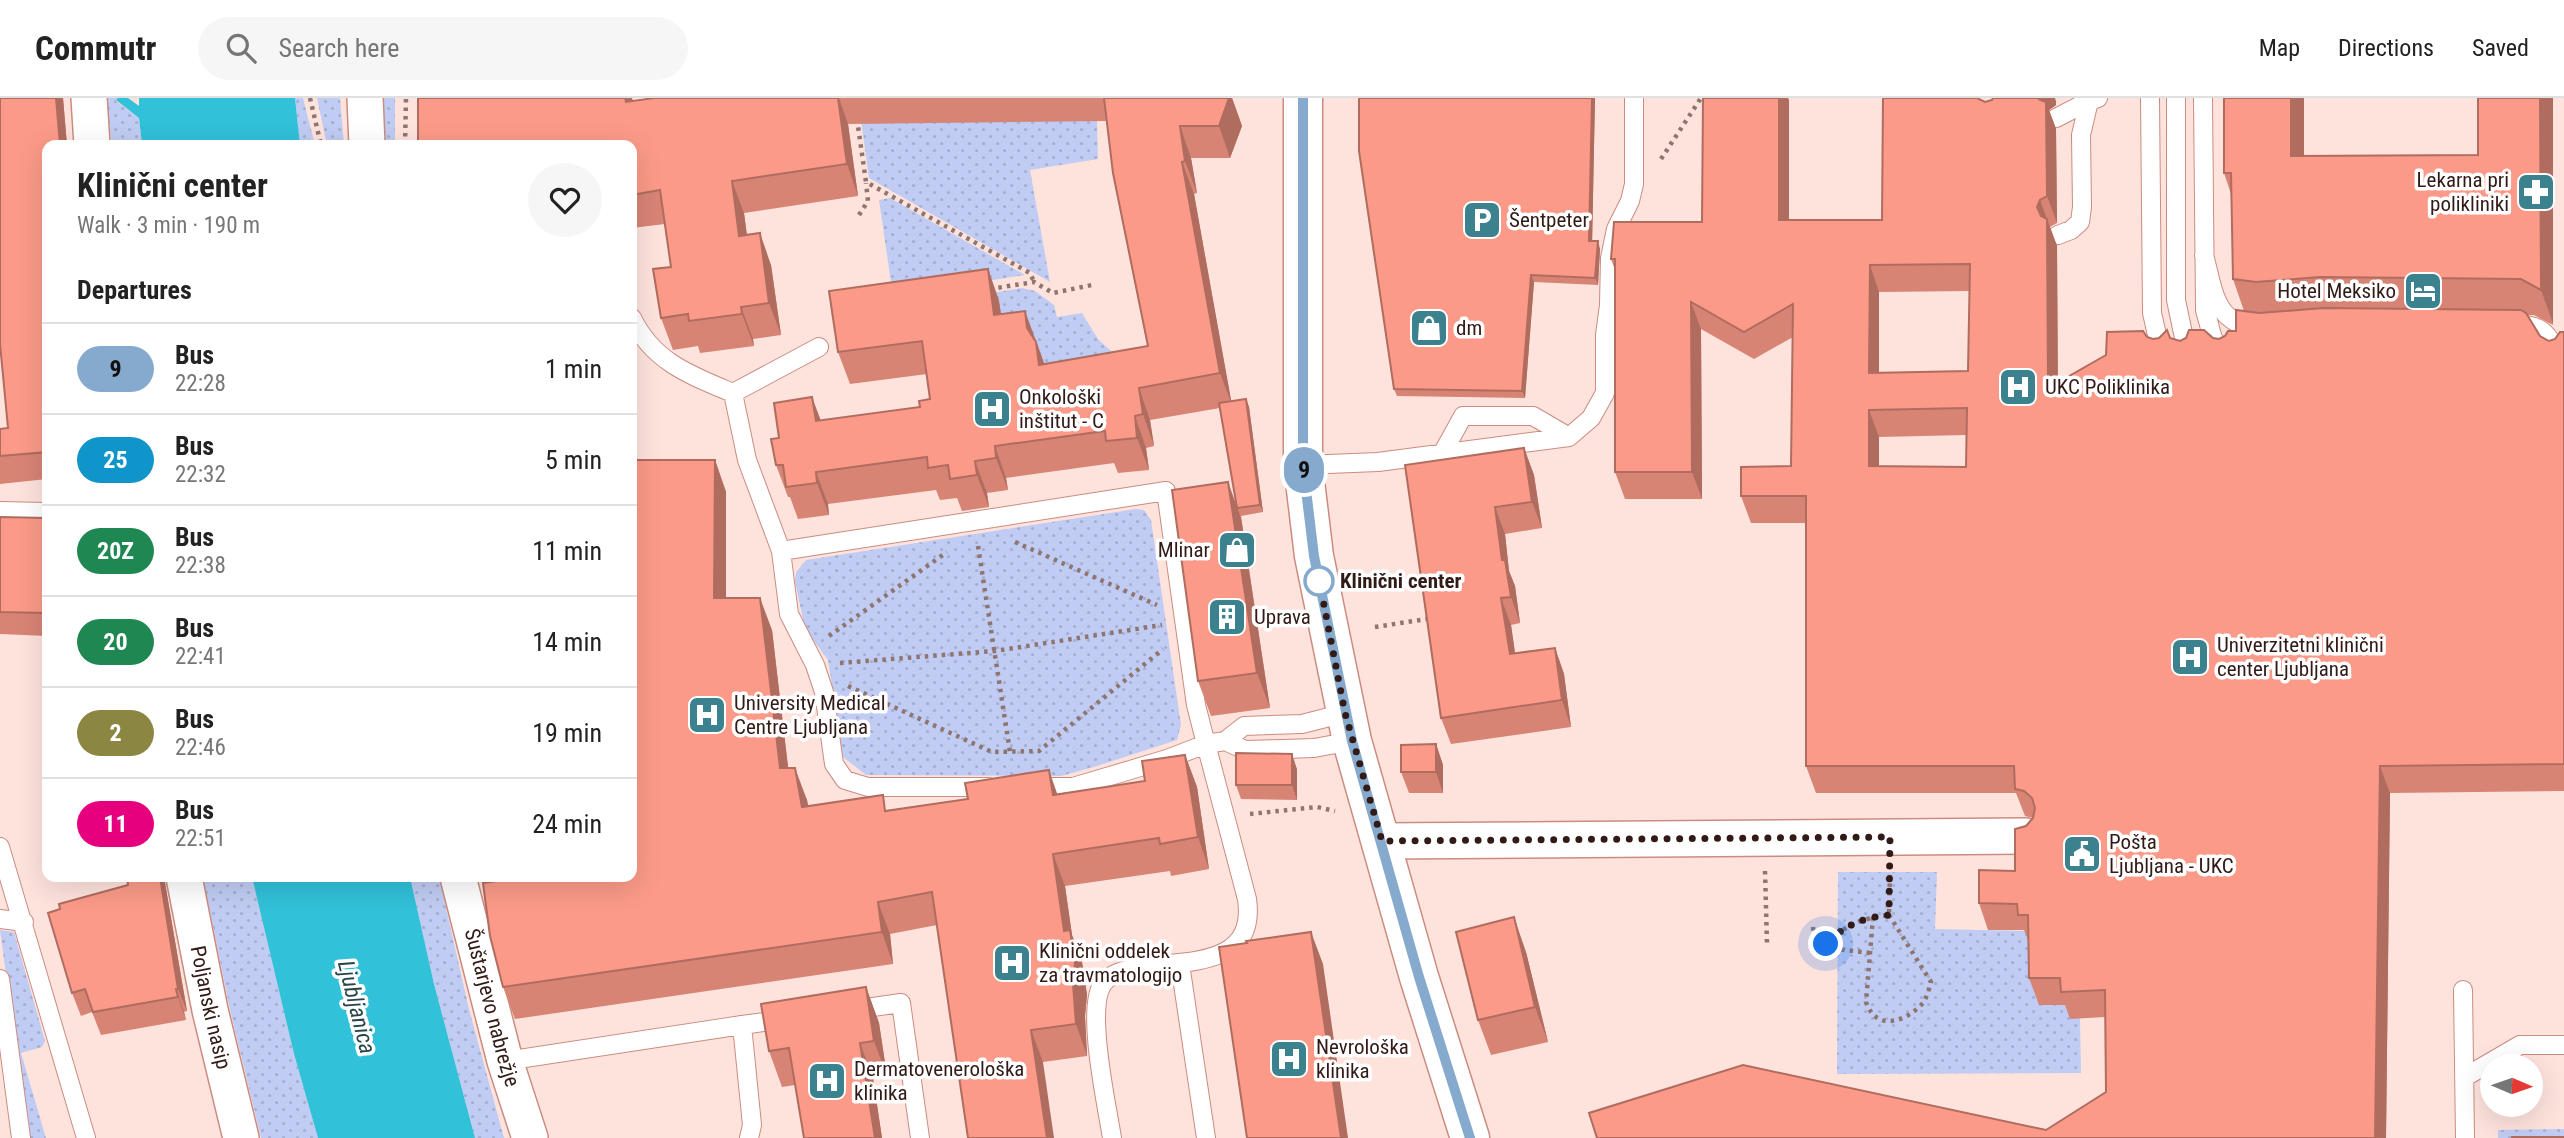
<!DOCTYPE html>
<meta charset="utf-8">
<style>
body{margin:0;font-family:"Roboto Condensed",sans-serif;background:#f6f6f6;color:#222;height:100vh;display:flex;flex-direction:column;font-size:26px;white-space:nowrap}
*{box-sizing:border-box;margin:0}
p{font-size:23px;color:#767676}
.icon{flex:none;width:38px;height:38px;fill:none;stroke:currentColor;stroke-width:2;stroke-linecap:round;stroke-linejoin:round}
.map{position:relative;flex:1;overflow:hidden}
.drawer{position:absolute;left:42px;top:42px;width:595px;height:742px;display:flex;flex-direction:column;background:#fff;border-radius:14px;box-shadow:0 7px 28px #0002}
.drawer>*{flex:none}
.badge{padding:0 14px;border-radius:23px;font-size:24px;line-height:46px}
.needle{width:46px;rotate:92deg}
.controls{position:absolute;left:2480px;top:956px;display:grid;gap:14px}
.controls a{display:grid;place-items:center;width:63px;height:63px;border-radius:50%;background:#fff;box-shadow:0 7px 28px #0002;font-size:35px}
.you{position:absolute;width:35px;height:35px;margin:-18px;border:5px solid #fff;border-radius:50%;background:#1a73e8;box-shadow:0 0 0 10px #1a73e833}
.map>.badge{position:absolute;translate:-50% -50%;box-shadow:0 0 0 4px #fff}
h2{padding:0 35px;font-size:26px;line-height:63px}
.round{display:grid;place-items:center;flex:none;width:74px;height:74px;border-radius:37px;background:#f6f6f6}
.headline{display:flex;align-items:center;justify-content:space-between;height:119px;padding:0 35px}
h1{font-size:33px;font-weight:700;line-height:52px}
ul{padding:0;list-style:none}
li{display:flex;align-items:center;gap:21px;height:91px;padding:0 35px;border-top:2px solid #e0e0e0}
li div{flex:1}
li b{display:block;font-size:26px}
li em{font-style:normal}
li .badge{min-width:77px;font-weight:700;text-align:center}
header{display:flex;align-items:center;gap:42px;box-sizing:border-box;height:98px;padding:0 35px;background:#fff;border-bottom:2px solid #e0e0e0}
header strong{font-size:33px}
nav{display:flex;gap:38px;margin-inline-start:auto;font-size:24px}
.search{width:490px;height:63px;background:#f6f6f6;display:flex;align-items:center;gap:18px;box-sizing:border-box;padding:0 24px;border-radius:38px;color:#767676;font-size:26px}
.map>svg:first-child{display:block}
.green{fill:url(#green-dots)}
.water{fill:#31c1d9}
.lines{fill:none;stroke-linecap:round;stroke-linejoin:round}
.lane-casing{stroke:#cb8c80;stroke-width:20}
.street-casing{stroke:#cb8c80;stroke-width:38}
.primary-casing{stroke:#cb8c80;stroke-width:41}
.path{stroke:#8f7570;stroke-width:4.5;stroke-dasharray:3.5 5;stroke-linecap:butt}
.lane{stroke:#fff;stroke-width:18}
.street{stroke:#fff;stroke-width:35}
.primary{stroke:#fff;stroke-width:38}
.wall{fill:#d88475;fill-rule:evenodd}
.shaded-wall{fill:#b06c5f}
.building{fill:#fb9a88;stroke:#b06c5f;stroke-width:2;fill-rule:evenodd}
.line-casing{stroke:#fff;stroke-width:16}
.line{stroke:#86aacd;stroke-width:10}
.walk{stroke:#321a16;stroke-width:7;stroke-dasharray:0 12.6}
.stop-dot{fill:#fff;stroke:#86aacd;stroke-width:3.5}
.labels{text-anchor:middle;stroke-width:7;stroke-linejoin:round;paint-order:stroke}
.poi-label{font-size:21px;fill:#321a16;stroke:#fff;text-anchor:start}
.stop-label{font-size:21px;font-weight:bold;fill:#321a16;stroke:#fff;text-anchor:start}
.street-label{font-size:21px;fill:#321a16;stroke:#fff}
.water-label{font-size:23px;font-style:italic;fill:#28454a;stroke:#fff}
</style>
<header>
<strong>Commutr</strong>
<div class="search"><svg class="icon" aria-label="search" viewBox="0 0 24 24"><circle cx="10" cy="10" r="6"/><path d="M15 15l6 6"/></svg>Search here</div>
<nav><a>Map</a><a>Directions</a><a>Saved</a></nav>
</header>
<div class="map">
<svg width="2564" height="1040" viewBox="0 0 2564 1040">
<defs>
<pattern id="green-dots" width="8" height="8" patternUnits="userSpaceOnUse" patternTransform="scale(1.75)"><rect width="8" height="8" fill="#c0ccf3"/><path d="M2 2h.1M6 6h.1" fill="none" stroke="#a5afd0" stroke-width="1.8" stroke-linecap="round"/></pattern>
</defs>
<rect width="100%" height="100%" fill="#fee3dd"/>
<!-- green -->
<path class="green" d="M106 0H118L116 3 139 20 142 47H112Z
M295 0H303L315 47H300Z
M317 0H340L344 47H327Z
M380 0H395V47H382Z
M858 0 1097 23 1098 61 1030 72 1050 184 869 80Z
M890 100 1025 177 893 198 879 102Z
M1022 190 1035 193 1054 207 1057 219 1082 215 1098 241 1128 269 1048 276 1006 249 999 203 895 210Z
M1136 411 1144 412 1151 422 1181 627 1177 642 1094 669 1061 678 866 677 843 659 828 562 805 531 795 483 796 474 806 462Z
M1838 774H1937L1935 831 2027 833C2044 851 2070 895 2070 920H2080L2081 975 1837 976Z
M203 779H252L294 956 318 1040H261L230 912Z
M410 779H439L469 911 504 1040H475L434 886Z
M0 832 14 834 45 943 42 949 21 955 46 1040H28Z
M2564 1031V1040H2498V1032Z"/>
<!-- water -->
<path class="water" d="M118 0H128L139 8V0H295L300 47H142L139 20 116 2Z
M252 779H410L434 886 475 1040H318L294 956Z"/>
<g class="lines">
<defs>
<path id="lane" d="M2150 0 2152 215 2157 237 2164 257
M2176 0V202L2188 259
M2203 0 2205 212 2213 241 2227 257
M2056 20 2089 3
M2058 137 2071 132 2080 124 2082 109 2081 37 2089 3 2098 0
M2204 157C2214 193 2214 226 2258 230
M632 220C653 264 690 277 733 295L747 362 781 453
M2510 226C2541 227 2546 231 2559 259
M733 295 819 249
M1442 356 1463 318H1533L1569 339
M1303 367 1378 364 1569 339 1591 320 1605 295V237L1609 207 1610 160 1616 131 1630 103 1634 86V0
M0 413 47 414
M1225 643 1244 628 1302 626 1345 615
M989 689H868L845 682 834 666 824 594 815 567 789 516 781 453 1166 393 1196 607 1206 646 1225 643 1245 652 1284 651 1314 650 1352 643
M1031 689H1073L1167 661 1206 646 1247 801C1260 894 1127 847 1102 887 1086 913 1107 1008 1112 1040
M0 749 86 1040
M0 821 24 824
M1180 866 1206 1040
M0 881 21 1040
M2463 892 2465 1040
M852 912 901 905 920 1040
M742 927 786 921
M505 963 742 927 752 1027 749 1040
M2465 979 2520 947H2564"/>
<g id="street">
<path d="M89 0 92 47"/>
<path d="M365 0 367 47"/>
<path d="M1382 743 2025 738"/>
<path id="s1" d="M184 779 210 912 241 1040"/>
<path id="s2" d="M458 779 505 963 530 1040"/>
</g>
<path id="primary" d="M1303 0V367L1314 458 1352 643 1419 879 1470 1040"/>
</defs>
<!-- lane casing -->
<use href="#lane" class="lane-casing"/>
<!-- street casing -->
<use href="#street" class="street-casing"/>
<!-- primary casing -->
<use href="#primary" class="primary-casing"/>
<!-- path -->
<path class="path" d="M310 0 321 47
M857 21 866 84 1030 175 1034 184
M405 47 406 0
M1661 61 1701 0
M859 117 868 103 866 85
M990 191 1034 184 1053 195 1092 187
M1015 444 1157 507
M978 448 1010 654
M1375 529 1433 520
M829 538 947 454
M840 565 995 553 1162 527
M848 588 992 654 1039 653 1163 551
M1250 716 1317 709 1335 713
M1765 773 1767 846
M1873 819 1866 904C1876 934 1906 924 1923 905 1927 899 1929 891 1931 884L1889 817
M1813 829 1814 846
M1870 855 1836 851 1826 846C1845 827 1862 820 1889 817L1890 774"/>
<!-- lane -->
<use href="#lane" class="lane"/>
<!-- street -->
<use href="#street" class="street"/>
<!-- primary -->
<use href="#primary" class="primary"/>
</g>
<!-- wall -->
<path class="wall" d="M0 0H63L67 47H47V381L0 386V331L8 330Z
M418 0H632L633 3 654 0H1232L1242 28 1230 60H1191L1197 95 1194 96 1231 304 1246 301 1249 309 1263 414 1241 418 1270 610 1211 618 1198 583 1237 408 1220 310 1150 322 1154 348 1146 350 1149 372 1118 375 1114 365 1006 380 1008 392 987 395 989 409 962 413 957 400 940 402 936 392 828 406 829 417 798 421 790 399H788L776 367 779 340 821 323 920 309 930 301 927 276 850 286 838 254 988 171 999 203 1001 216 1037 245 1044 266 1148 248 1107 23 848 26 858 98 744 115 747 137 771 167 781 237 753 241 754 248 700 255 698 248 673 252 661 220 671 169 665 126 632 130V47Z
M1359 0H1595L1592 143 1600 151 1598 187 1534 184 1525 300 1397 298 1394 291Z
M2224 0H2304V58L2478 57V0L2553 227 2534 217H2527L2540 238 2549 243 2555 241 2564 234V693L2390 695 2386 1040 2046 1032 2106 994 2105 919 2070 921 2065 907H2039L2029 880V844L2024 832H1988L1979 805 2015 773 2026 728 2033 720 2025 718 2016 695H1816L1806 668V425H1751L1741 398 1791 368 1793 239 1754 261 1701 231 1702 401H1625L1615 374V172L1611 161 1702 124 1789 2V122H1882L1985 4 2056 3V7L2049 12 2056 31 2057 125 2050 129 2057 148 2058 285 2147 239 2153 241 2170 240 2180 243 2213 240 2219 241 2236 233 2244 213 2233 181 2231 96 2224 75ZM1970 193 1968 273 1879 275V194ZM1966 337V369L1879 368V339Z
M1524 350 1534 377 1542 430 1505 436 1509 473 1515 488 1520 525 1511 527 1515 555 1555 550 1564 576 1571 629 1451 646 1441 620 1405 367Z
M715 362 726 394V500L772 532 788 670 807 702 808 708 888 713 1057 696 1145 683 1185 657 1197 689 1209 771 1171 778 1170 773 1065 788 1072 837 1082 864 1087 897 1085 918 1087 958 1043 964 937 827 890 836 893 866 515 921 503 889 632 779Z
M0 419 47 420V538L0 536Z
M1436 646 1443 667V695H1409L1401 674Z
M1297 671V702L1241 701 1236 687Z
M127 779H164L187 913 184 914 186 922 101 937 92 914 81 918 72 895 128 787Z
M1526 854 1548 944 1491 957 1478 922Z
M866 889 879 925 887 978 873 980 882 1040H804L795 987 782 989 769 953Z"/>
<!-- shaded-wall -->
<path class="shaded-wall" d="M56 0H63L67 47H60Z
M625 0H632L638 36 626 4Z
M838 0H839L848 26 858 98 847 66Z
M1229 0H1232L1242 28 1230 60 1219 28Z
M1592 0H1595L1592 151 1589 143Z
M1779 0H1788L1789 2V149L1779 122Z
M2037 0H2055L2056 3V7L2049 12 2056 31 2057 125 2047 98Z
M2291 0H2304V93L2291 58Z
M2540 0H2553V227L2541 192Z
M1180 28 1191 60 1197 95 1185 63Z
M1182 64 1194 96 1232 307 1220 275Z
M732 83 744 115 751 170 739 138Z
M2040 102 2057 148 2058 317 2048 290 2037 109Z
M760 135 771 167 781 237 769 205Z
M1598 143 1600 151 1598 187 1595 180Z
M1870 167 1879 194V302L1869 275Z
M988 171 999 203 1006 249 994 217Z
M1531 177 1534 184 1525 300 1522 293Z
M1691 204 1701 231 1702 401 1692 374Z
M741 209 753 241 754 248 742 216Z
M1025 213 1048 276 1051 299 1027 230Z
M1139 290 1150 322 1154 348 1143 316Z
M812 299 824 331 816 323Z
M1246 301 1249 309 1263 414 1260 407Z
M1869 312 1879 339V395L1869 368Z
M1135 318 1146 350 1149 372 1137 340Z
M995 348 1006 380 1008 392 996 360Z
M1524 350 1534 377 1542 430 1532 404Z
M715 362 726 394V532L714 500Z
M975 363 987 395 989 409 977 377Z
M816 374 828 406 829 417 817 385Z
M1228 384 1241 420 1270 610 1257 575Z
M1495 409 1505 436 1509 473 1515 488 1520 525 1511 499 1502 462Z
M760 500 772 532 792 702 780 670Z
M1501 500 1511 527 1519 583 1510 556Z
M1555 550 1564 576 1571 629 1562 602Z
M1436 646 1443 667V695L1436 674Z
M1292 656 1297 671V702L1292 687Z
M1185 657 1197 689 1209 771 1198 739Z
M2380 668 2390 695 2386 1040H2375Z
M795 670 807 702 814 741 802 709Z
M1049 672 1060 704 1053 697Z
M1053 756 1065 788 1072 837 1082 864 1087 897 1085 918 1087 958 1076 926 1064 833Z
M160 779H164L187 913 178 891Z
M878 804 890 836 893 866 882 834Z
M1514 819 1526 854 1548 944 1535 909Z
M1311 834 1323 866 1348 1040H1341Z
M866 889 879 925 887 978 874 943Z
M176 891 184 914 186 922 178 899Z
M1031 932 1043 964 1054 1040H1047Z
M860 945 873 980 882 1040H875Z"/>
<!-- building -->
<path class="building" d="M0 0H56L60 47H47V354L0 358V331L8 330 0 246Z
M418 0H625L626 4 654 0H838L847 66 732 83 739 138 760 135 769 205 741 209 742 216 689 223 688 216 661 220 653 171 671 169 660 92 632 97V47H418Z
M1104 0H1229L1219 28H1180L1185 63 1182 64 1220 275 1139 290 1143 316 1135 318 1137 340 1106 343 1105 333 995 348 996 360 975 363 977 377 950 381 948 367 928 370 927 359 816 374 817 385 786 389 783 367H776L771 341 779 340 774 305 812 299 816 323 920 309 919 303 930 301 922 243 838 254 829 193 988 171 994 217 1025 213 1027 230 1036 244 1039 267 1148 248 1113 75Z
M1359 0H1592L1589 143H1598L1595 180 1531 177 1522 293 1394 291 1359 53Z
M1703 0H1779V122H1882L1883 0H1977L1985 4 1992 2 1993 0H2038L2040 2 2046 4 2047 98 2040 102 2037 109 2041 118 2047 121 2048 290 2106 257 2107 234 2143 233 2147 239 2153 241 2159 240 2167 232 2170 240 2180 243 2186 240 2189 232H2204L2213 240 2219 241 2225 238 2228 233H2236V212L2259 215 2324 210 2521 212 2526 215 2540 238 2549 243 2555 241 2560 234H2564V666L2380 668 2375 1040H1597L1589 1015 1743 967 2046 1032 2106 994 2105 892 2061 894 2060 880H2029L2028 817H2018L2017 806 1979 805V772L2015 773V731L2026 728 2033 720 2035 710 2032 700 2024 693 2015 691 2014 668H1806V398H1741V369L1791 368 1793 206 1744 234 1691 204 1692 374H1615V161H1611L1614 124H1702ZM1970 166 1968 273 1869 275 1870 167ZM1967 310 1966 369 1869 368V312Z
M2224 0H2291V58L2478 57V0H2540L2541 192 2521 181 2320 179 2256 184 2233 181 2231 75H2224Z
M1246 301 1260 407 1237 410 1219 305Z
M1524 350 1532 404 1495 409 1502 462H1505L1511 499 1501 500 1510 556 1555 550 1562 602 1441 620 1405 367Z
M632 362H715L714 500H760L780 670H795L802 709 883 697 885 713 968 701 965 685 1049 672 1053 697 1145 683 1142 663 1185 657 1198 739 1160 746 1159 740 1053 756 1064 833 1070 832 1075 865 1073 886 1076 926 1031 932 1047 1040H968L932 794 878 804 882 834 503 889 490 838 483 785 524 779H632Z
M1228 384 1257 575 1198 583 1172 392Z
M0 419 47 420V515L0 514Z
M1436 646V674H1401V647Z
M1236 655 1292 656V687H1236Z
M127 779H160L178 891H176L178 899 93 914 85 891 72 895 48 815 60 811 59 806 128 787Z
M1514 819 1535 909 1478 922 1456 834Z
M1311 834 1341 1040H1247L1219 849 1247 845 1246 843Z
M866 889 874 943 860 945 875 1040H804L789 950 769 953 761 906Z
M2512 1039H2564V1040H2512Z"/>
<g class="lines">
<defs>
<path id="line" d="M1303 0V367L1314 458 1352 643 1419 879 1470 1040"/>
</defs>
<!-- line casing -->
<use href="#line" class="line-casing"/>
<!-- line -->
<use href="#line" class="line"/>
<!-- walk -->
<path class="walk" d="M1319 483 1318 476 1345 615 1382 743 1890 739 1889 817C1862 820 1845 827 1826 846"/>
</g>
<!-- icons -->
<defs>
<symbol id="pharmacy-square" viewBox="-11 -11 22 22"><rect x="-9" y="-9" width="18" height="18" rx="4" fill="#3c818e" stroke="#fff"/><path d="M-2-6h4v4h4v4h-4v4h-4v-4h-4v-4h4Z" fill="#fff"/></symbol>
<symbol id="parking-square" viewBox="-11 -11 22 22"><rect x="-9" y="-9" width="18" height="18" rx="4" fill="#3c818e" stroke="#fff"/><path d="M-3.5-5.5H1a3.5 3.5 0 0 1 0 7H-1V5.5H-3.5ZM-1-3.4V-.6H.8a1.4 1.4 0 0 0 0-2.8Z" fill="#fff"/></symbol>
<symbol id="hotel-square" viewBox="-11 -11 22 22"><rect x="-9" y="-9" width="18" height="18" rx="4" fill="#3c818e" stroke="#fff"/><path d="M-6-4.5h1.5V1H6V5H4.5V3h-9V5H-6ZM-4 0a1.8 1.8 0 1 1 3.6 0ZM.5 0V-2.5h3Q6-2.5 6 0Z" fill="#fff"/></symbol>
<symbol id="shop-square" viewBox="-11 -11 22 22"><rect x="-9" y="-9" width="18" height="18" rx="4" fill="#3c818e" stroke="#fff"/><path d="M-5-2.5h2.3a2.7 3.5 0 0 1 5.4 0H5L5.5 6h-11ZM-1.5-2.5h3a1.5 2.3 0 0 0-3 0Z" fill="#fff"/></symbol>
<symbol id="hospital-square" viewBox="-11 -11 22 22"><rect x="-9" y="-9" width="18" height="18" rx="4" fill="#3c818e" stroke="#fff"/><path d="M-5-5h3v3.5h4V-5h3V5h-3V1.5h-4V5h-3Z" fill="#fff"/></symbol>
<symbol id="building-square" viewBox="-11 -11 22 22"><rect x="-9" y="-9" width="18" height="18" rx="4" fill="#3c818e" stroke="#fff"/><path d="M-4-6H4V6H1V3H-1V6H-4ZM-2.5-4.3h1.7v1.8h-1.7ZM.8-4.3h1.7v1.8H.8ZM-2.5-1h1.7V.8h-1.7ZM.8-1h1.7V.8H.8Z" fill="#fff"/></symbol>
<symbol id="civic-square" viewBox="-11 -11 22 22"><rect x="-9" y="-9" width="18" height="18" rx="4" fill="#3c818e" stroke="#fff"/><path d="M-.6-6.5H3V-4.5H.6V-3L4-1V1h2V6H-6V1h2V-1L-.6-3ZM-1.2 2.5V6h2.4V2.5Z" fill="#fff"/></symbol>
</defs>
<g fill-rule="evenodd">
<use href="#pharmacy-square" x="2514" y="72" width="44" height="44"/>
<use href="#parking-square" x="1460" y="100" width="44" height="44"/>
<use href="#hotel-square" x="2401" y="171" width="44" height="44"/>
<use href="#shop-square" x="1407" y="208" width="44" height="44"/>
<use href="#hospital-square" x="1996" y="267" width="44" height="44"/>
<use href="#hospital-square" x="970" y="289" width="44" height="44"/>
<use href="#shop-square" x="1215" y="430" width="44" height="44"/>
<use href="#building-square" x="1205" y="497" width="44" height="44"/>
<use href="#hospital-square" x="2168" y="537" width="44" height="44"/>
<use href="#hospital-square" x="685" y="595" width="44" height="44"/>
<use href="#civic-square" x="2060" y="734" width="44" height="44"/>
<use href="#hospital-square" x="990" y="843" width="44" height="44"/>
<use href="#hospital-square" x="1267" y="939" width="44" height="44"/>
<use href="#hospital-square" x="805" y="961" width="44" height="44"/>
</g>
<!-- markers -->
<circle class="stop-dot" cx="1319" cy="483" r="14"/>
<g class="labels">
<!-- poi labels -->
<g class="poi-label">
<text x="2509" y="89" text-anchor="end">Lekarna pri<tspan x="2509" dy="24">polikliniki</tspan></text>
<text x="1509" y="129">Šentpeter</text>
<text x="2396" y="200" text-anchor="end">Hotel Meksiko</text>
<text x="1456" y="237">dm</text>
<text x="2045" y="296">UKC Poliklinika</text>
<text x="1019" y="306">Onkološki<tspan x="1019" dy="24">inštitut - C</tspan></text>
<text x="1210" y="459" text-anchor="end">Mlinar</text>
<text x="1254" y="526">Uprava</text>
<text x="2217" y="554">Univerzitetni klinični<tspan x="2217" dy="24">center Ljubljana</tspan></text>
<text x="734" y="612">University Medical<tspan x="734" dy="24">Centre Ljubljana</tspan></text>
<text x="2109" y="751">Pošta<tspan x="2109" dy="24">Ljubljana - UKC</tspan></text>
<text x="1039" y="860">Klinični oddelek<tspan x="1039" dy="24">za travmatologijo</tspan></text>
<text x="1316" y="956">Nevrološka<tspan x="1316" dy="24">klinika</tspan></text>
<text x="854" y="978">Dermatovenerološka<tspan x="854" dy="24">klinika</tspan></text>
</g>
<!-- stop labels -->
<g class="stop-label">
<text x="1340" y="490">Klinični center</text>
</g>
<!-- street labels -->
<g class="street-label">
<text dy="7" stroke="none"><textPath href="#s1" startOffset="133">Poljanski nasip</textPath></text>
<text dy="7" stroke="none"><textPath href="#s2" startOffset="135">Šuštarjevo nabrežje</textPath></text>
</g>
<!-- water labels -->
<g class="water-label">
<text transform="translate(357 909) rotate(76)" y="8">Ljubljanica</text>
</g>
</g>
</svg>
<div class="controls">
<a><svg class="needle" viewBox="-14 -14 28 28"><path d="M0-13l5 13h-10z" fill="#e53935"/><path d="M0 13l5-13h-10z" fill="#767676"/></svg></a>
</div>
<div class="you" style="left:1826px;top:846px"></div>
<b class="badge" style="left:1304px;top:372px;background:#86aacd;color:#111">9</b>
<section class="drawer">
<div class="headline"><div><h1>Klinični center</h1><p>Walk · 3 min · 190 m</p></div><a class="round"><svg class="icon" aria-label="heart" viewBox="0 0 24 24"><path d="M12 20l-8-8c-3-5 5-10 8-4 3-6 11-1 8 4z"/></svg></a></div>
<h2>Departures</h2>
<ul>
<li><span class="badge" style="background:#86aacd;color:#111">9</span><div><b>Bus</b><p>22:28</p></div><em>1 min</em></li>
<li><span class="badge" style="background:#1095ca;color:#fff">25</span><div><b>Bus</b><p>22:32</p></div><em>5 min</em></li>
<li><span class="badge" style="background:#1f8751;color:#fff">20Z</span><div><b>Bus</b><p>22:38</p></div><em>11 min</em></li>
<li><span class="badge" style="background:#1f8751;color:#fff">20</span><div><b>Bus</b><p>22:41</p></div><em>14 min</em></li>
<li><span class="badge" style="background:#8b8742;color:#fff">2</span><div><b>Bus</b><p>22:46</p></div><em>19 min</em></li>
<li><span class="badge" style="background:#e6007e;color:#fff">11</span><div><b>Bus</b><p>22:51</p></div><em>24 min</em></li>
</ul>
</section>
</div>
